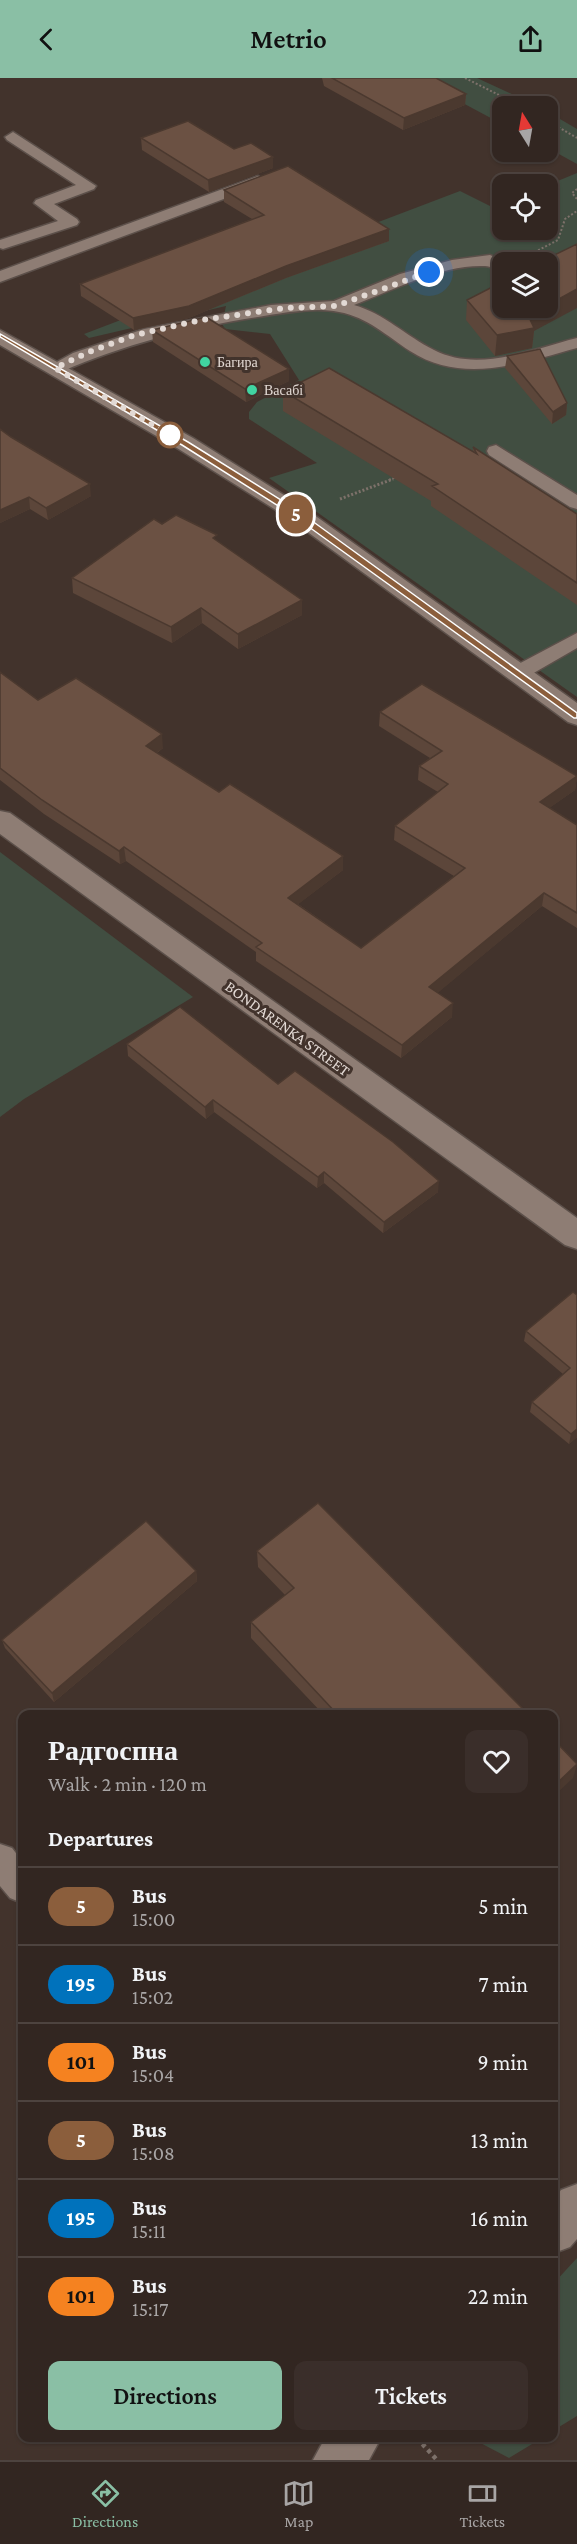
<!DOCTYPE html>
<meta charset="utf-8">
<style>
body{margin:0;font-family:"Crimson Pro",serif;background:#3a2e2a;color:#f1f3f6;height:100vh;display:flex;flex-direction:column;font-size:22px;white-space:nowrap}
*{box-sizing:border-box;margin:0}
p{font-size:20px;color:#a8a5a5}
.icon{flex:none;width:33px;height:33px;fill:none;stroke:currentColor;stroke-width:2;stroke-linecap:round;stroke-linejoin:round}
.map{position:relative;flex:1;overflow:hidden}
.panel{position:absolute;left:18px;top:1632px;width:540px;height:732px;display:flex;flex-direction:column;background:#322621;border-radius:12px;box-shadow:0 2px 4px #0004,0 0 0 2px #4d433f}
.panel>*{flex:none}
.badge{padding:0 12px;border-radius:20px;font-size:21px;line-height:39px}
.needle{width:39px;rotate:349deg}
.fabs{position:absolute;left:492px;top:18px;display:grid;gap:12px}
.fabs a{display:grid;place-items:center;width:66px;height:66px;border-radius:12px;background:#322621;box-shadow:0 2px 4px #0004,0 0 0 2px #4d433f;font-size:30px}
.you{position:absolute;width:30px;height:30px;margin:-15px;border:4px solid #fff;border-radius:50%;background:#1a73e8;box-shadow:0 0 0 9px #1a73e833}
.map>.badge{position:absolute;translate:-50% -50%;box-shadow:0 0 0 3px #fff}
h2{padding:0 30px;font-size:22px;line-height:54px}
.round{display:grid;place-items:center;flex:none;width:63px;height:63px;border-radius:12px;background:#3a2e2a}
.overview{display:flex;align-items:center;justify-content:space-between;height:102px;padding:0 30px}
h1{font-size:28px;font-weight:600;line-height:45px}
.cta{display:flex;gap:12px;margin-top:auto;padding:12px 30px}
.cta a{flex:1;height:69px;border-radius:12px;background:#8abfa5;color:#111;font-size:24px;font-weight:600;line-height:69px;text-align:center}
.cta a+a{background:#3a2e2a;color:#f1f3f6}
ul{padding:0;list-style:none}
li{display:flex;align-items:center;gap:18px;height:78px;padding:0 30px;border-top:2px solid #4d433f}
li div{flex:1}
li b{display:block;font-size:22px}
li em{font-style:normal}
li .badge{min-width:66px;font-weight:700;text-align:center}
header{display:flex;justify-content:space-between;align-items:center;height:78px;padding:0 30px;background:#8abfa5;color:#111;font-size:27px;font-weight:600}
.tabs{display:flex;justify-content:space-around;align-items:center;height:84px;border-top:2px solid #4d433f;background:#322621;font-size:16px;color:#a8a5a5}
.tabs a{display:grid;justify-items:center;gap:3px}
.tabs .current{color:#8abfa5}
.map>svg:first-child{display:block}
.green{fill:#414e41;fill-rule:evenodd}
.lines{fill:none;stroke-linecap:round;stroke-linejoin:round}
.lane-casing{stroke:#5c504a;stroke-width:3}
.street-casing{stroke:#5c504a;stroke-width:3}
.secondary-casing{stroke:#5c504a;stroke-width:3}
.path-far2{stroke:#7d716a;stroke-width:2;stroke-dasharray:2 2;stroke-linecap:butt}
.path-far1{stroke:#7d716a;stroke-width:3;stroke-dasharray:2 2;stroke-linecap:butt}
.path{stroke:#7d716a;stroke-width:4.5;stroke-dasharray:4 4;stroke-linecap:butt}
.lane{fill:#8e7d74;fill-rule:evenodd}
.street{fill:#8e7d74;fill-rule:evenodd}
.secondary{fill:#8e7d74;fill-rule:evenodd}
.wall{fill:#5c463a}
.shaded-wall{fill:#4b392f}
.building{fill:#6b5143;stroke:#4b392f;stroke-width:1.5}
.line{fill:#8b5e3c;stroke:#fff;stroke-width:1.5}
.walk{stroke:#e2d9d4;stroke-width:6;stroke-dasharray:0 10.8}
.poi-dot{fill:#41d4a1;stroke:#42332c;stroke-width:2}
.stop-dot{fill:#fff;stroke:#8b5e3c;stroke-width:3}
.labels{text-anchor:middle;stroke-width:6;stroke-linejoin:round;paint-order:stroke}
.far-poi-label{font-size:14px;fill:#e2d9d4;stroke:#42332c;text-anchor:start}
.street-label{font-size:16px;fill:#e2d9d4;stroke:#42332c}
</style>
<header><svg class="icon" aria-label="back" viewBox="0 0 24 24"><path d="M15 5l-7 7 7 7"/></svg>Metrio<svg class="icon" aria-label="share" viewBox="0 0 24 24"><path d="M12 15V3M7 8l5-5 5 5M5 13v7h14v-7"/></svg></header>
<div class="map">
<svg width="577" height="2382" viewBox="0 0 577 2382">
<rect width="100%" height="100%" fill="#42332c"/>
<!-- green -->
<path class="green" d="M416 0H477L538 28H502V46Z
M548 34 577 51V86L548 70Z
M577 95V619L269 400 317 385 249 341V334L257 324 299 302 270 256 225 251 222 246 226 228 89 260 84 256 460 113 494 130 502 127V152H548V107ZM502 184H548V230H502Z
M0 774 193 919 24 1021 0 1039Z
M577 2180V2338L554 2352V2205Z
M471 2360H542L509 2380Z"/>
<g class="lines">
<defs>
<path id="lane" d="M13 54 96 108 94 111 54 126 77 141 79 144 77 147 3 171 0 170V162L58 143 34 125 36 122 76 107 7 62 5 59Z
M258 98 266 103 264 106 0 204V193Z
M490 177 506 184H502V194C497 193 491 188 485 188 444 186 392 212 354 227 385 236 406 258 434 272 478 295 533 271 577 260V270C522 285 463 307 410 273 387 258 367 239 339 234 313 229 284 235 258 239 189 250 125 266 61 294L55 295 46 290 73 275 144 251 271 227 334 223 400 196 452 182Z
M496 367 577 417V431L570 429 489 377 487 373 489 369Z
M577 555V570L525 600H511L508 595 511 590Z
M0 1766 12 1770 22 1783V1825L10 1820 0 1808Z"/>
<path id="street" d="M0 733 10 735 577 1140V1171L565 1167 0 756Z"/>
<path id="secondary" d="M0 252 193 360 303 429 577 625V647L568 644 287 439 177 370 0 267Z
M577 2106V2161L570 2169 554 2175V2121L561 2112Z
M325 2360H381L369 2382H313Z"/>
</defs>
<!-- lane casing -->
<use href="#lane" class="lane-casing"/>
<!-- street casing -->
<use href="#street" class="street-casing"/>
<!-- secondary casing -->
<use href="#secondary" class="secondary-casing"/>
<!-- path-far2 -->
<path class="path-far2" d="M465 0 521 28
M548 43 577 60
M577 111 572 115 577 121
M531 176 558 162 565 141 577 133
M389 402 397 399"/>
<!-- path-far1 -->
<path class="path-far1" d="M340 421 393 401"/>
<!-- path -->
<path class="path" d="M417 2360 437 2382"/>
<!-- lane -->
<use href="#lane" class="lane"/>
<!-- street -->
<use href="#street" class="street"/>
<!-- secondary -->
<use href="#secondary" class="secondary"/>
</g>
<!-- wall -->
<path class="wall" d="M322 0H436L466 16 465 27 403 52 324 8Z
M141 60 234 71 273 79V90L209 114 142 72Z
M224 112 389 163 286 200 189 240 134 252 81 218 80 206 252 141 224 124Z
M467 222 534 253 532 270 495 278 466 242Z
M152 252 289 303 246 324 153 264Z
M507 278 567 325 566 337 552 346 505 290Z
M283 313 473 374V369L577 436V527L431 428V423L283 333Z
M0 351 91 418 48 442 30 431 0 445Z
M162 446 217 463 302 537 238 571 202 545 172 565 73 515 72 500Z
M0 594 38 622 163 670 157 675 343 792 298 826 361 870 454 798 394 762 395 748 438 714 418 702 419 688 430 680 379 648 380 634 577 698 575 712 549 730 577 747V850L542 828 437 915 452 939 401 980 256 883V874L126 783 120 786 44 736 0 702Z
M127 966 278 1006 438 1114 383 1155 324 1105 317 1110 214 1034 206 1041 128 978Z
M577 1217V1359L569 1366 530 1334 532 1324 563 1296 524 1263 526 1253Z
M257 1473 528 1636H323L251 1560V1544L285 1517 258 1489Z
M196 1493 197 1503 54 1624 5 1570 2 1562Z"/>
<!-- shaded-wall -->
<path class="shaded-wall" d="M466 16 465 27 403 52 404 40Z
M273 79V90L209 114 208 102Z
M389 151V163L286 200 189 240 134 252 133 240Z
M577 211V230L534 253 532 270 495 278 497 257 528 237 542 230H548V227Z
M289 291V303L246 324 245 311Z
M567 325 566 337 552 346 553 334Z
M90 406 91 418 48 442 46 430Z
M29 419 30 431 0 445V432Z
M302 522V537L238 571V556Z
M201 530 202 545 172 565 171 549Z
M162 656 163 670 147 682 146 668Z
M577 698 575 712 538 738 540 724Z
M124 769 126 783 120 786 119 773Z
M343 778V792L288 834V820Z
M544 815 542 828 428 923 429 909Z
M453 925 452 939 401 980 402 967Z
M213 1022 214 1034 206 1041 205 1029Z
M324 1094V1105L317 1110 318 1099Z
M439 1103 438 1114 383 1155 384 1144Z
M577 1351V1359L569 1366 571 1356Z
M196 1493 197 1503 54 1624 52 1615Z
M577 1687 573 1700 554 1718V1708Z"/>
<!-- building -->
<path class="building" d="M332 0H436L466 16 404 40Z
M188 43 234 71 251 65 273 79 208 102 141 60Z
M288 88 389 151 286 188 189 228 133 240 80 206 264 137 224 112Z
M577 166V211L548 227V184H540Z
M502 204V230H542L528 237 534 250 497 257 467 222Z
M206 239 289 291 245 311 152 252Z
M540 271 567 325 553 334 507 278Z
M329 290 477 376 473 369 577 436V505L432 408 438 406 283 313Z
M0 351 11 359 90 406 46 430 29 419 0 432Z
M176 437 217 457 213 460 302 522 238 556 201 530 171 549 72 500 154 441 162 446Z
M0 594 38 622 76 600 162 656 146 668 219 714 230 706 343 778 288 820 361 870 465 790 395 748 448 706 419 688 442 673 380 634 422 606 577 698 540 724 577 747V835L544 815 429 909 453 925 402 967 256 869 262 865 124 769 119 773 42 722 0 690Z
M180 929 278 1006 295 993 393 1064 439 1103 384 1144 324 1094 318 1099 213 1022 205 1029 127 966Z
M573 1214 577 1217V1351L571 1356 532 1324 570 1290 526 1253Z
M318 1425 528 1636H337L251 1544 294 1510 257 1473Z
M146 1443 196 1493 52 1615 2 1562Z
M554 1662 577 1686 554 1708Z"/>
<!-- line -->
<path class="line" d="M0 256 188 364 297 432 577 635V640H574L291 436 182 367 0 259Z"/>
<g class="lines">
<!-- walk -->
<path class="walk" d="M170 357 55 290 89 274 135 257 201 242 286 230 336 228 429 194"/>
</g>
<!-- markers -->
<g class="poi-dot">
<circle cx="205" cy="284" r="6"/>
<circle cx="252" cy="312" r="6"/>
</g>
<circle class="stop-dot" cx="170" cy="357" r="12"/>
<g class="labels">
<!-- far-poi labels -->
<g class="far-poi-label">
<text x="217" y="289">Багира</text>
<text x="264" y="317">Васабі</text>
</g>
<!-- street labels -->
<g class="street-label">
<text transform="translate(288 950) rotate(36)" y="6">BONDARENKA STREET</text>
</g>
</g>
</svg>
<div class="fabs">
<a><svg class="needle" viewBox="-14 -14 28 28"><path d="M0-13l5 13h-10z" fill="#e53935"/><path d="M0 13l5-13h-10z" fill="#a8a5a5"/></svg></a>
<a><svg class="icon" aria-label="locate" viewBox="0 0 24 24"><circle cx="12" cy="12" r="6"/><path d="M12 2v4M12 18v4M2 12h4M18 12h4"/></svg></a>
<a><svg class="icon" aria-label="layers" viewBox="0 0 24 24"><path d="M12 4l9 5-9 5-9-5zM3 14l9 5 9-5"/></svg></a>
</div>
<div class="you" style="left:429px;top:194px"></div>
<b class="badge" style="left:296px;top:436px;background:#8b5e3c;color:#fff">5</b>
<section class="panel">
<div class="overview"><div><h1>Радгоспна</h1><p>Walk · 2 min · 120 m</p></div><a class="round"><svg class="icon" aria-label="heart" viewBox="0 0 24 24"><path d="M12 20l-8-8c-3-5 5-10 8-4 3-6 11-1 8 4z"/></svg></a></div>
<h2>Departures</h2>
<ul>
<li><span class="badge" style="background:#8b5e3c;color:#fff">5</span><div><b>Bus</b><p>15:00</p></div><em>5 min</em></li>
<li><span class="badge" style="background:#0072bc;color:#fff">195</span><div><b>Bus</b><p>15:02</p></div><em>7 min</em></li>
<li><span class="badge" style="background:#f58220;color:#111">101</span><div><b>Bus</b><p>15:04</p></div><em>9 min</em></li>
<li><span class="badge" style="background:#8b5e3c;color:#fff">5</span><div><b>Bus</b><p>15:08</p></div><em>13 min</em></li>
<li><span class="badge" style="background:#0072bc;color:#fff">195</span><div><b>Bus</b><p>15:11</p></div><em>16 min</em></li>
<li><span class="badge" style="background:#f58220;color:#111">101</span><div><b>Bus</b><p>15:17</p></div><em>22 min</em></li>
</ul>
<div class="cta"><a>Directions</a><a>Tickets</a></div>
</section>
</div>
<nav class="tabs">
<a class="current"><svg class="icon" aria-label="directions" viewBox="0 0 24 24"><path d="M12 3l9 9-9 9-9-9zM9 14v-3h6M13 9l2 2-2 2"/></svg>Directions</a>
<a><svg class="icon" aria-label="map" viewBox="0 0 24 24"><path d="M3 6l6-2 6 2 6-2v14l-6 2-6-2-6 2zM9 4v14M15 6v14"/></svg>Map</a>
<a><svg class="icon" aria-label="tickets" viewBox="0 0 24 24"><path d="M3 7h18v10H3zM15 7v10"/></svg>Tickets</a>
</nav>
